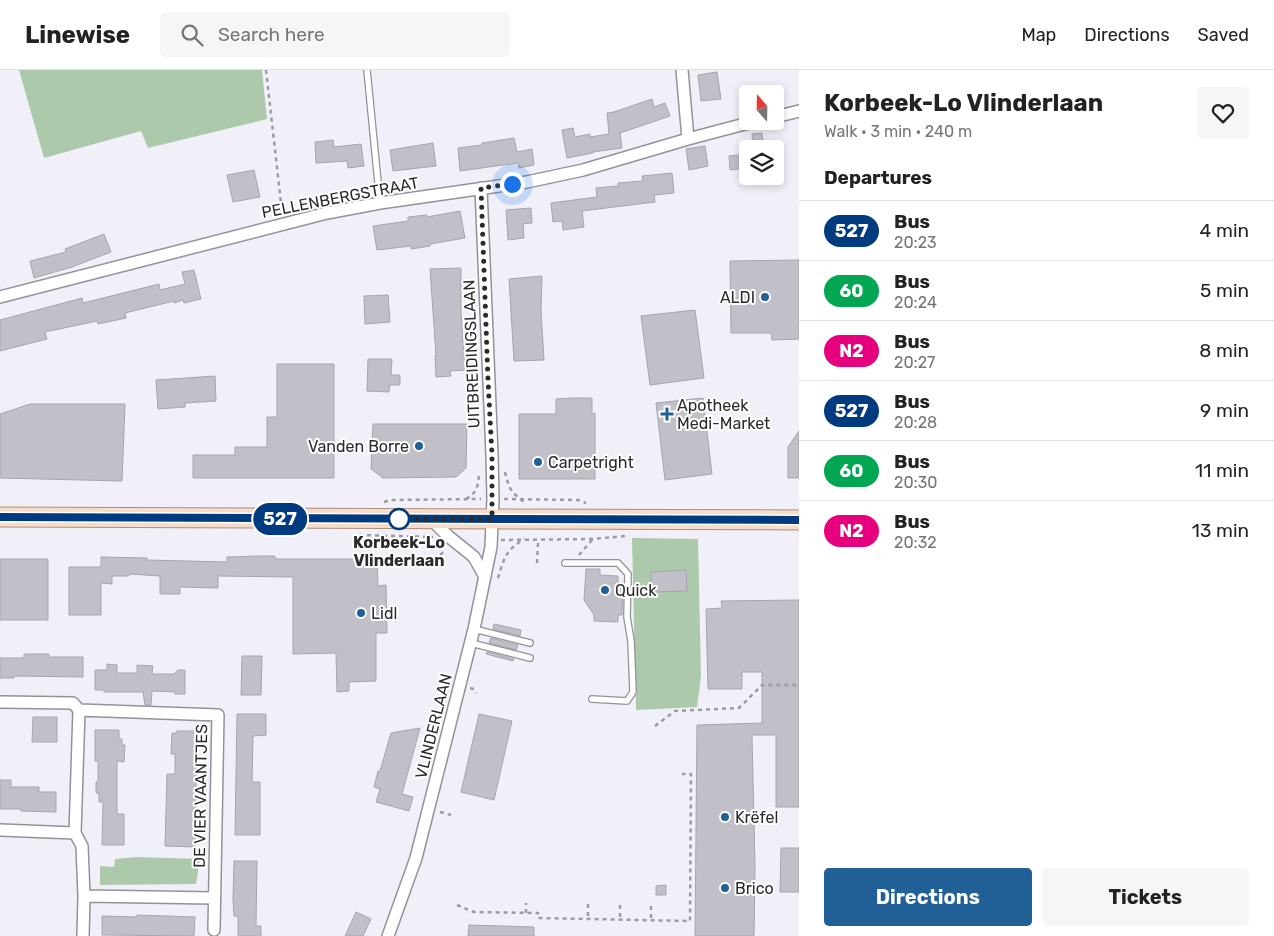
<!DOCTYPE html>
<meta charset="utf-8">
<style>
body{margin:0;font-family:Rubik,sans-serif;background:#f6f6f6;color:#222;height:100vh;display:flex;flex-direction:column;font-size:19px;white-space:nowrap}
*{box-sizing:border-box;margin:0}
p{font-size:16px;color:#767676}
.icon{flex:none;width:28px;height:28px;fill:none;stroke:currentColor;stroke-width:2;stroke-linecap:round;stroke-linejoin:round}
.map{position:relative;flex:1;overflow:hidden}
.side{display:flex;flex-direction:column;background:#fff;width:475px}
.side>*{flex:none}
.badge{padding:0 10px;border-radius:16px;font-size:18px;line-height:32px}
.needle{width:32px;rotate:340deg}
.fabs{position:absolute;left:739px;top:15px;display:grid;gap:10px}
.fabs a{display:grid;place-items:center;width:45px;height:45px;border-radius:5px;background:#fff;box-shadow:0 2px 8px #0003;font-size:25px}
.you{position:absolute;width:25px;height:25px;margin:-12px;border:4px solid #fff;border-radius:50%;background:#1a73e8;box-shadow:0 0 0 8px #1a73e833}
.map>.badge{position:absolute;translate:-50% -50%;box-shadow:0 0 0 2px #fff}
h2{padding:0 25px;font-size:19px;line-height:45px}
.round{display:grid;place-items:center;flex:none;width:52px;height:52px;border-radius:5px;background:#f6f6f6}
.overview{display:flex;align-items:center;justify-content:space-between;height:85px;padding:0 25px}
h1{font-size:24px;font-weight:700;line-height:38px}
.primary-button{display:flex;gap:10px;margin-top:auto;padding:10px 25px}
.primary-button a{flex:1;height:58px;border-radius:5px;background:#206096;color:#fff;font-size:20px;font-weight:700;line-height:58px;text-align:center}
.primary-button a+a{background:#f6f6f6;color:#222}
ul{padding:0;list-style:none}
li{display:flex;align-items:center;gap:15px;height:60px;padding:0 25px;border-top:1px solid #e0e0e0}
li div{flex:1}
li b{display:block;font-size:19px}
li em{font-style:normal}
li .badge{min-width:55px;font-weight:700;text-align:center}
header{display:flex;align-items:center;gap:30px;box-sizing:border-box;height:70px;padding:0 25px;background:#fff;border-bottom:1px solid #e0e0e0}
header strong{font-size:24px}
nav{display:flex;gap:28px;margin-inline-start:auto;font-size:18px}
.search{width:350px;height:45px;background:#f6f6f6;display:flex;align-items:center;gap:12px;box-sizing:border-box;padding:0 18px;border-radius:5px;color:#767676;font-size:19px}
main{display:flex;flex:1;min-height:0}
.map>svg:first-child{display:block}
.green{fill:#acc9ac}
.building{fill:#c1c0c8;stroke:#a6a5ad}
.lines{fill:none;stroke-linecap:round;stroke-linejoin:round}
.service-casing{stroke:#93929a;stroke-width:8}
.minor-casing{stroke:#93929a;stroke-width:14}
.primary-casing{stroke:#ab8f7c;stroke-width:21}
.path{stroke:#9c9ba1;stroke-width:2.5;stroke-dasharray:4 4;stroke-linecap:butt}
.service{stroke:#fff;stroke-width:5.5}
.minor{stroke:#fff;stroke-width:11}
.primary{stroke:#f6dcca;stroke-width:19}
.line-casing{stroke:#fff;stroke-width:11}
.line{stroke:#003b80;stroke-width:8}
.walk{stroke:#2b2b2e;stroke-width:5;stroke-dasharray:0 9}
.poi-dot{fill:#206096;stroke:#fff;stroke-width:2}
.stop-dot{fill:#fff;stroke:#003b80;stroke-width:2.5}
.labels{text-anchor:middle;stroke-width:4;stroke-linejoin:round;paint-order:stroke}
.street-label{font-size:16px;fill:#2b2b2e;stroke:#fff}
.poi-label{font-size:16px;fill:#2b2b2e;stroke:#fff;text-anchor:start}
.stop-label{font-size:16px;font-weight:bold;fill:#2b2b2e;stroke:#fff}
</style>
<header>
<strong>Linewise</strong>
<div class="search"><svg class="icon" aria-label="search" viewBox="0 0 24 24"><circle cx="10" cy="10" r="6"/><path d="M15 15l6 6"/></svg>Search here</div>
<nav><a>Map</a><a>Directions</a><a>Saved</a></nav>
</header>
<main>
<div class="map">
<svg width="799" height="866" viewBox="0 0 799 866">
<rect width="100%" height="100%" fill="#f1f0f8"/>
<!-- green -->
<path class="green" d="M19 0H262L267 49 148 78 141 61 44 88Z
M632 468 698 469 701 607 697 637 636 640Z
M137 787 200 789 196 814 100 815V796L114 797 115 789Z"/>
<!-- building -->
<path class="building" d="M717 2 721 29 701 31 698 5Z
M652 29 654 37 665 33 670 46 620 63 622 78 593 82V83L567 88 562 60 573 58 575 67 590 64V67L609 64 607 43 614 42Z
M762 63 764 79H753L752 64Z
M514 68 517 82 532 79 534 95 519 98 518 93 460 101 458 78 482 75V73Z
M333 70 334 77 361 74 364 96 348 98 347 91 316 93 315 72Z
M433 73 436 96 393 101 390 80Z
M705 76 708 96 689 100 686 79Z
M748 84V98L730 100 729 86Z
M254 100 260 127 233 132 227 105Z
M672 103 674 123 654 125 655 132 582 141 584 157 563 160 562 151 553 152 551 133 597 127 596 118 618 116V113L643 111 642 106Z
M531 138 532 153 523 154 524 168 508 170 506 140Z
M460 141 465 168 430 174V176L411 179V176L377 180 373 156 408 151V147L427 145V147Z
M104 164 111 182 72 197 34 208 30 191 66 182 65 179Z
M799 190V269L772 270 771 263H731L730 191Z
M461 198V243L465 300 450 301 451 306 436 307 435 285H436L430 199Z
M194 200 201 229 184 233 183 230 174 233V231L125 243 126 248 98 254 97 251 45 262 47 269 0 281V250L82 228 83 233 159 214 160 220 185 214 182 202Z
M542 206 541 241 544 290 514 291 509 209Z
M388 225 390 252 365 254 364 226Z
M695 240 704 308 650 315 641 246Z
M368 289H392L391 305H400V315H390L389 322 367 321Z
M277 294H334V408H193V385H235V377H267V347H277Z
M215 306 216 331 185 333V337L158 339 156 310Z
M573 328H592V344L595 343V409H519V344H556V329Z
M703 328 712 404 665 410 656 333Z
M30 334H125L122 411 0 408V344Z
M373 354H467L466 398 456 407 383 408 371 399Z
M799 361V408H788V377Z
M259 486H275V489H377L378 516 386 515 387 563H376V611L349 612V621L337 622 336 583 293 584V507L218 506V518L180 517V524H160V506L129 504V506H112V514L101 513V545H69V497H101V487L147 488V490L227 492V487Z
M0 489H48V550H0Z
M586 499H600V505L618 506V512L623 513 622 545H618V552L594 551V545L584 530Z
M686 500 687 521 652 522 651 502Z
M799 530V737H776V665H752L755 796 754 866H695L697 655 762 653V602H742V619H708L706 539 722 538 721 531Z
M494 554 521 560 520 566 493 559Z
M491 568 518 575 516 580 489 573Z
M487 582 514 589 513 591 486 584Z
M24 584H49V587H83V607L14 606V608H0V588H24Z
M242 586H262L261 625H241Z
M107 594 117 595V603H137V595L153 596 152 604H174L178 600H185V624H175V622L152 621 151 635H145L143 622H104V620H95V600H107Z
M237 644H266V665L253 666 252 712H260V765H235Z
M479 644 512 651 494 730 461 722Z
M33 647H57V672H32Z
M420 658 402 724 413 727 409 741 376 732 380 719 374 717 378 701H380L391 663Z
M95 660H119V669H122V675H125L124 692 117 691V744H124V775H102L103 732H99V723H96V712L98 711V691H95Z
M177 661H197L195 777 165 776 167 704H175V684H171L172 663H177Z
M0 710H11V717H39V722H56V742L21 741V739H0Z
M781 778H799V822H780Z
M234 791H257L256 856H261V866H238V846H234L233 830Z
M666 815V825H656V816Z
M356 842 371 849 363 866H345Z
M137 845 195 847 194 866 102 865V846L137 847Z
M469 855 534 857V866H468Z"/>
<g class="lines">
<defs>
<path id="service" d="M367 0 380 133
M565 493H618L628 504 627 547 631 571 633 622 627 631 592 629
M474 559 530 573
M471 573 530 588"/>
<path id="minor" d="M682 0 688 69
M775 47 799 41
M0 227 327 143 380 133 527 112 583 100 688 69 756 51
M431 449 448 466 474 487 485 507
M0 632 73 633 79 640 75 763 0 760
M79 640 218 645 214 860
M75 763 82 776 84 826 83 866
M84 826 214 828
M388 866 416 788 474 559 491 477 493 429 492 385 481 118"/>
<path id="primary" d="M0 447 799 450"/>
</defs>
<!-- service casing -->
<use href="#service" class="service-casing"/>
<!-- minor casing -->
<use href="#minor" class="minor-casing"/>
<!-- primary casing -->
<use href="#primary" class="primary-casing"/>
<!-- path -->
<path class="path" d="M266 0 282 142
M505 402C510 422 511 421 526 434
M466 429C477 423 478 416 479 405
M504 429 578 430 586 433
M384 432 390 430 481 429
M359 465 433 467
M393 466V495
M501 470 593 469 625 466
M579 485 593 469
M434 490 446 480
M537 493 538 473
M498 508C504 488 506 480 524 469
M470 618 474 619 476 623
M655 656 675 641 739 638 762 615H799
M440 742 451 745
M588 834V849
M457 835 474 842 538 843V848L690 851 691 704H682
M620 835V849
M651 836V850
M526 843V833"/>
<!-- service -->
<use href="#service" class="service"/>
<!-- minor -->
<use href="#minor" class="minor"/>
<!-- primary -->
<use href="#primary" class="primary"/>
</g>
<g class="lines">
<defs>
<path id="line" d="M0 447 799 450"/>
</defs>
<!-- line casing -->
<use href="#line" class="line-casing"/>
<!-- line -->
<use href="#line" class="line"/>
<!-- walk -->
<path class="walk" d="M399 449H492V385L488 310 481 118 512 114"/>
</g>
<!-- markers -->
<g class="poi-dot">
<circle cx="765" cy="227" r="5"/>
<path d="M664.5 336.5h5v5h5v5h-5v5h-5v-5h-5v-5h5z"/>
<circle cx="419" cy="376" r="5"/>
<circle cx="538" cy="392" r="5"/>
<circle cx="605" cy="520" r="5"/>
<circle cx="361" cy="543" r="5"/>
<circle cx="725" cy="747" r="5"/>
<circle cx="725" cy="818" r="5"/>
</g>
<circle class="stop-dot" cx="399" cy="449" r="10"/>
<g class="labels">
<!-- street labels -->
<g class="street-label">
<text transform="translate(340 127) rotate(-11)" y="6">PELLENBERGSTRAAT</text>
<text transform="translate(471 284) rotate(-92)" y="6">UITBREIDINGSLAAN</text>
<text transform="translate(433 656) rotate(-76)" y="6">VLINDERLAAN</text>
<text transform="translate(200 726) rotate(-89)" y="6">DE VIER VAANTJES</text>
</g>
<!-- poi labels -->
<g class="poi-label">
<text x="755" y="233" text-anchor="end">ALDI</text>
<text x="677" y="341">Apotheek<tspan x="677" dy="18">Medi-Market</tspan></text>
<text x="409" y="382" text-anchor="end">Vanden Borre</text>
<text x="548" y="398">Carpetright</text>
<text x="615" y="526">Quick</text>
<text x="371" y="549">Lidl</text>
<text x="735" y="753">Krëfel</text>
<text x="735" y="824">Brico</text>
</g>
<!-- stop labels -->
<g class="stop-label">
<text x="399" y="478">Korbeek-Lo<tspan x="399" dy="18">Vlinderlaan</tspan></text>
</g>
</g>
</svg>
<div class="fabs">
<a><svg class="needle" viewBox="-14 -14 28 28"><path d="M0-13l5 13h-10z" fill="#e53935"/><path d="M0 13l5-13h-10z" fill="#767676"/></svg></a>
<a><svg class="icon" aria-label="layers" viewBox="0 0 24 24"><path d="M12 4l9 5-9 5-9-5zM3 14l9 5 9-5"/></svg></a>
</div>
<div class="you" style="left:512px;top:114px"></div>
<b class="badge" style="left:280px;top:449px;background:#003b80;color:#fff">527</b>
</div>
<section class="side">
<div class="overview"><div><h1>Korbeek-Lo Vlinderlaan</h1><p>Walk · 3 min · 240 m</p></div><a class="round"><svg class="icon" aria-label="heart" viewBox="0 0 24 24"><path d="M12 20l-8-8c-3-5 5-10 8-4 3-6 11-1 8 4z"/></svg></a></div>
<h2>Departures</h2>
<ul>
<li><span class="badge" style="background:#003b80;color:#fff">527</span><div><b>Bus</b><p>20:23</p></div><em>4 min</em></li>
<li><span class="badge" style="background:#00a651;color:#fff">60</span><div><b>Bus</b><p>20:24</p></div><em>5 min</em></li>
<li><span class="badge" style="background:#e6007e;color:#fff">N2</span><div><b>Bus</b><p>20:27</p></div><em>8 min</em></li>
<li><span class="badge" style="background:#003b80;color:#fff">527</span><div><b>Bus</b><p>20:28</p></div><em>9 min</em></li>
<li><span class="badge" style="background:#00a651;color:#fff">60</span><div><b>Bus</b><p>20:30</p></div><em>11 min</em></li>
<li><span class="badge" style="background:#e6007e;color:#fff">N2</span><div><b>Bus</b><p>20:32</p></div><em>13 min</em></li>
</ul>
<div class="primary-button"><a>Directions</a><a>Tickets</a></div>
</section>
</main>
